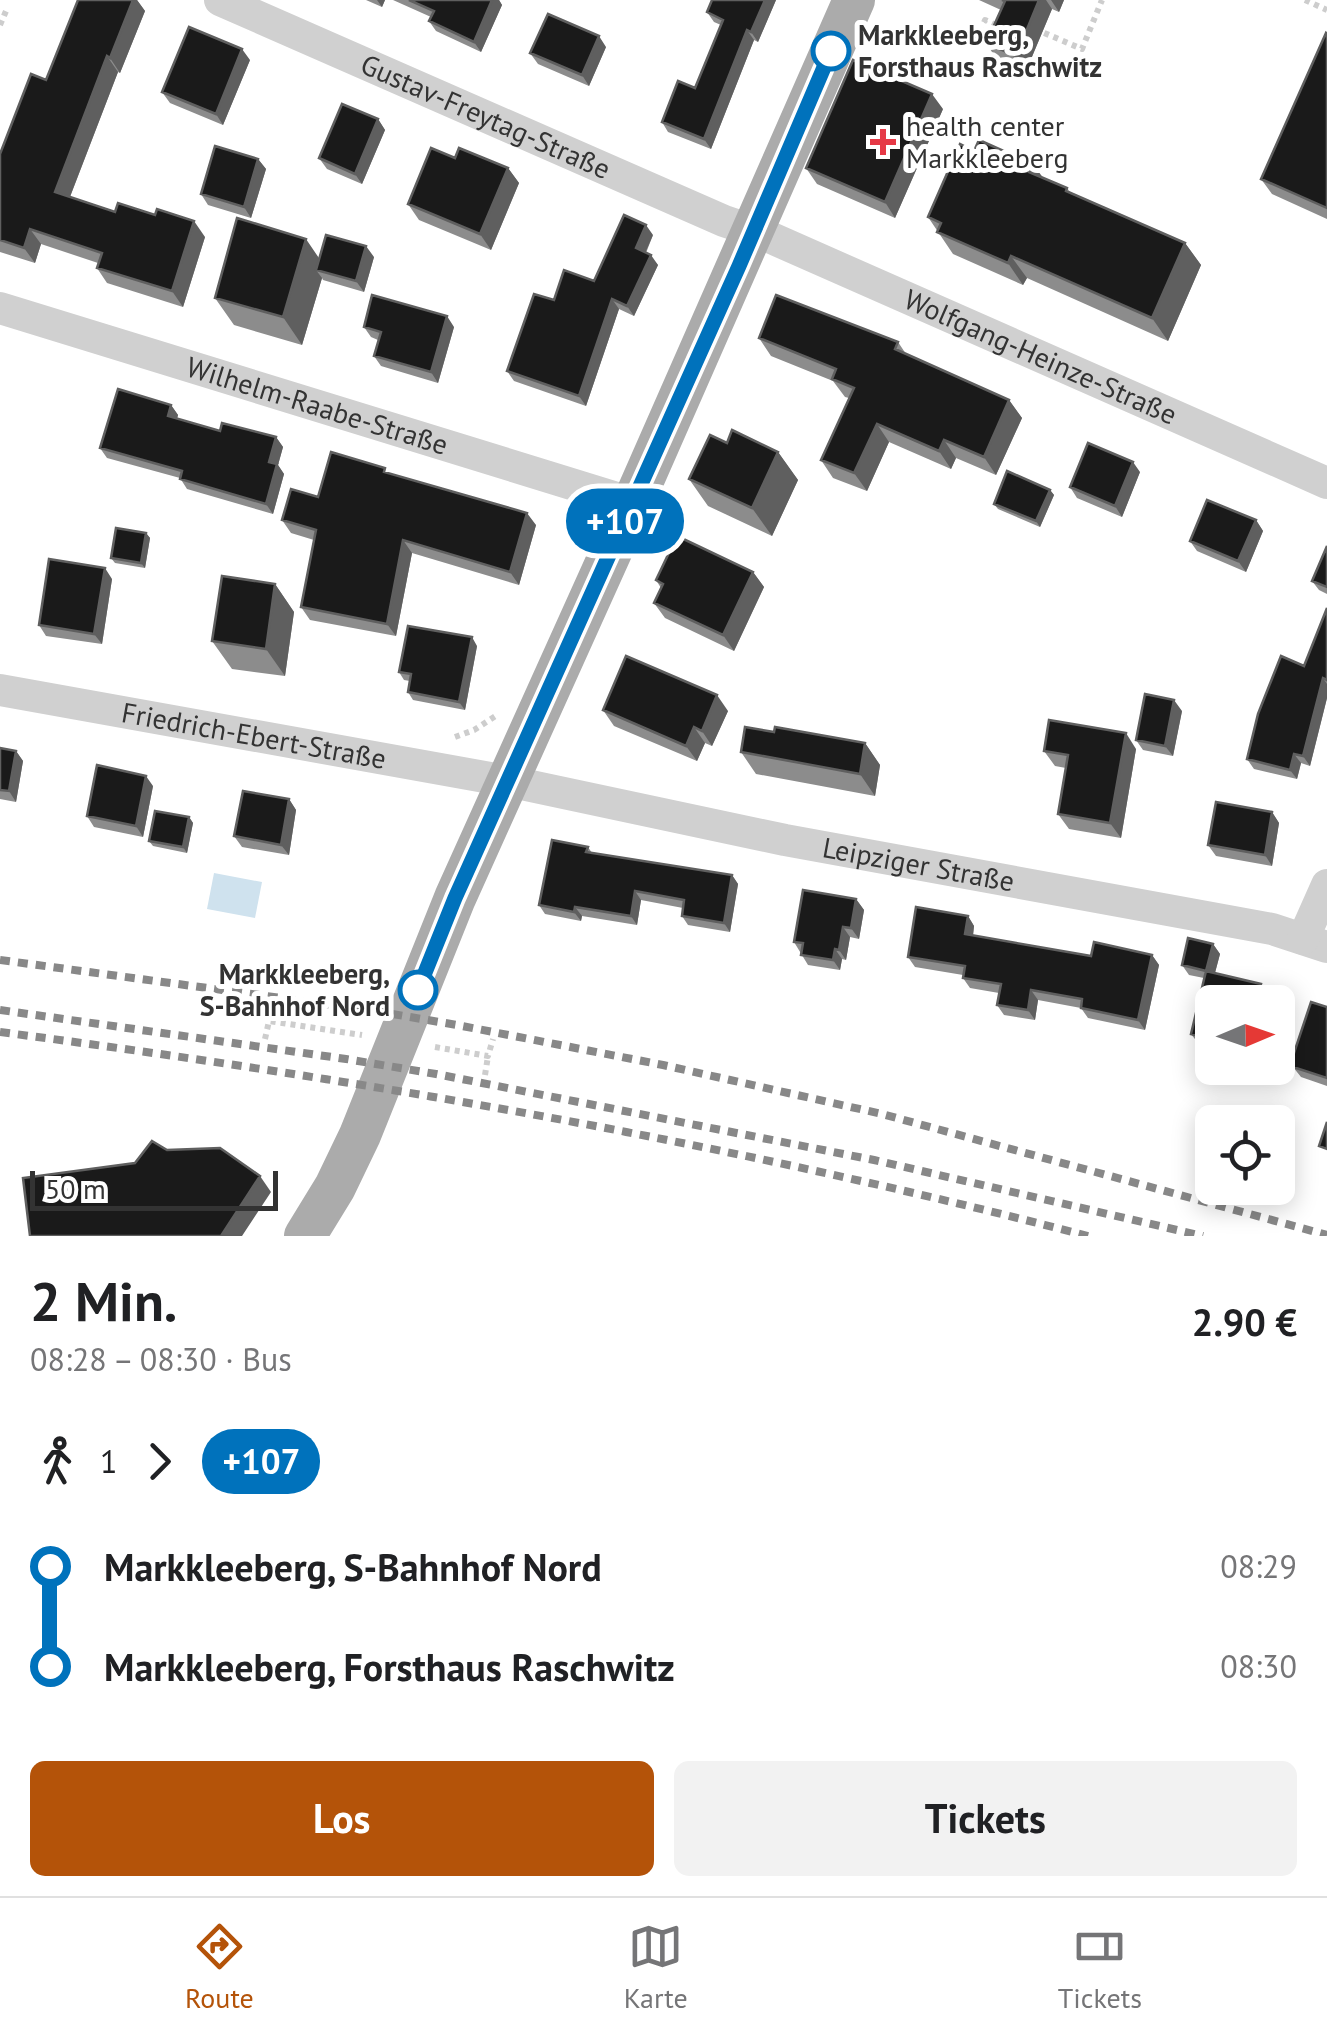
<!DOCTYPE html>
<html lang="de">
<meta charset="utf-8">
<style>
body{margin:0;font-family:"PT Sans",sans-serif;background:#f2f2f2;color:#202124;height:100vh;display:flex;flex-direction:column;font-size:38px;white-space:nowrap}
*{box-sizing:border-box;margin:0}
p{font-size:32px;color:#757577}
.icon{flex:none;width:55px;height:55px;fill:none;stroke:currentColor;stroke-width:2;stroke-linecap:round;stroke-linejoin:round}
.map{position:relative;height:1236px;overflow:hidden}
.details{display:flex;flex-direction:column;background:#fff;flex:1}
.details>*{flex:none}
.badge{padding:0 20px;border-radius:32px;font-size:35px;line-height:65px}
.needle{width:65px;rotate:88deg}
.tools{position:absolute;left:1195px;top:985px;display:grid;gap:20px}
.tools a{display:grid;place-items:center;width:100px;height:100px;border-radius:15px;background:#fff;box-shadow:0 5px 25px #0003;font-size:50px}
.scale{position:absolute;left:30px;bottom:25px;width:248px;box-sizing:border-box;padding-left:10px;border:5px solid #333;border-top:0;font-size:28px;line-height:35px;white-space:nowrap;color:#333;-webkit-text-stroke:8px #fff;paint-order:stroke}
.map>.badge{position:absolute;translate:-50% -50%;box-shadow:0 0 0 5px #fff}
.legs{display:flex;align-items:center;gap:15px;height:110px;padding:0 30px;font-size:32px}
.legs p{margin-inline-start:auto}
.overview{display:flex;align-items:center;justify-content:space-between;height:170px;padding:0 30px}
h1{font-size:55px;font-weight:800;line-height:75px}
.cta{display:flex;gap:20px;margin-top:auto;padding:20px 30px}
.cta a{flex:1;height:115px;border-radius:15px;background:#b45309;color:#fff;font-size:40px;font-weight:800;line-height:115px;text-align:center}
.cta a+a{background:#f2f2f2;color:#202124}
ul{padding:0 30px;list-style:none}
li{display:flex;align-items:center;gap:35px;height:100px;font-size:38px}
li i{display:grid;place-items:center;width:15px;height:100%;margin:0 12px;background:currentColor}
li i::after{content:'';width:25px;height:25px;margin:-12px;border:8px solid;border-radius:50%;background:#fff}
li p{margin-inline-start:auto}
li:first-child i{background:linear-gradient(#0000 50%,currentColor 0)}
li:last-child i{background:linear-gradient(currentColor 50%,#0000 0)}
.tabs{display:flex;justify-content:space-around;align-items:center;height:140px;border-top:2px solid #e0e0e0;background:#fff;font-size:28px;color:#757577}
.tabs a{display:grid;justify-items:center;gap:5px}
.tabs .active{color:#b45309}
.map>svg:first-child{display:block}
.water{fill:#cfe2ee}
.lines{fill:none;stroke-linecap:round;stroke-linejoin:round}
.path{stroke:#cdcdcd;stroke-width:6;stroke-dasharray:5 5;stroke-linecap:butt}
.minor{stroke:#d0d0d0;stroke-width:32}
.major{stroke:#ababab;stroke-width:42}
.rail{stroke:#888;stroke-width:8;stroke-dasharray:10 8;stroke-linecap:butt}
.wall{fill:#8c8c8c}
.shaded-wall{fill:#5f5f5f}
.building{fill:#1a1a1a;stroke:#5f5f5f;stroke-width:2.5}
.line-1-casing{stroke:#fff;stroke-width:22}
.line-1{stroke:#0072bc;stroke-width:15}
.stop-1-dot{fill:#fff;stroke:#0072bc;stroke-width:5}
.poi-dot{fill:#e63946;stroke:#fff;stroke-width:4}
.labels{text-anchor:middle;stroke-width:10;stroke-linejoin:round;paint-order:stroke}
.stop-label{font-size:28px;font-weight:bold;fill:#333;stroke:#fff;text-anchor:start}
.street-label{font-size:28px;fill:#333;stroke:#fff}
.poi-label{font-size:28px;fill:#333;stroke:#fff;text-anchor:start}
</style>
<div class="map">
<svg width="1327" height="1236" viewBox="0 0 1327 1236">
<rect width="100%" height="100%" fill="#fff"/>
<!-- water -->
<path class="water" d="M214 873 262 882 255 918 207 909Z"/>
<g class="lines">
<!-- path -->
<path class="path" d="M1305 0 1327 10
M0 25 6 11
M1035 29 1082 49 1102 0
M977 41 985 20 1002 28
M455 737 474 730 497 715
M272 1003 269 1021 362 1035
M265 1039 269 1021
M435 1047 488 1056 493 1039
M485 1075 488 1056"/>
<!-- minor -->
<g class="minor">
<path id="s1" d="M220 0 724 221 760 233 1327 483"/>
<path id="s2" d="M0 308 633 503"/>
<path id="s3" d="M0 690 507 781 785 840 1272 929 1327 947"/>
<path d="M1303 939 1327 885"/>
</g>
<!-- major -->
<path class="major" d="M305 1236 335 1187 360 1135 455 898 633 503 854 0"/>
<!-- rail -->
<path class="rail" d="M0 960 363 1009 457 1025 663 1065 882 1114 1327 1235
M0 1010 346 1059 436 1074 874 1160 1203 1236
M0 1032C366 1080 731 1143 1088 1236"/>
</g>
<!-- wall -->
<path class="wall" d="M78 0H137L145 11 120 73 118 72 70 197 115 212 205 237 183 307 107 283 97 268 98 263 41 244 35 263 0 252V154L46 80Z
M366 0H385L382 7Z
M393 0H499L502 5 481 52 436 31 429 21 431 17Z
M712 0H776L758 42 754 40 711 149 668 132 662 122 695 88 721 25 714 22 707 12Z
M979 0H1064L1059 12 1052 9 1026 71 996 58 986 43 1001 10Z
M1327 34V219L1272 194 1261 179Z
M606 47 589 86 538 64 530 53Z
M250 60 223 125 170 103 162 92Z
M943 109 895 218 817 184 806 168Z
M378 119 385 130 362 184 327 169 319 158Z
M455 158 508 168 519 183 491 250 419 220 408 204Z
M258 159 266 169 251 218 208 205 201 194Z
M1042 178 1067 188 1070 192 1185 243 1201 265 1168 341 1027 278 1023 285 953 254 928 217Z
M653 235 646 253 658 265 634 316 619 309 586 406 514 381 507 371 554 300 594 281Z
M374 257 364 292 323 280 322 278 302 345 234 325 215 298 319 259Z
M364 327H454L438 383 381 366 374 356 378 340 371 337Z
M759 338 898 342 906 354 1009 400 1022 418 996 475 956 458 951 469 889 442 867 491 833 478 821 460 849 398 845 397 833 381 771 356Z
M171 405 178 415 177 418 220 431 276 437 283 447 278 465 284 474 273 514 187 489 180 478 107 458 100 448Z
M727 443 778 452 798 480 772 536 708 506 689 479Z
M1140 472 1122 517 1077 498 1070 487Z
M389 474 536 525 519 585 412 553 396 636 310 620 301 607 314 540 291 533 282 520 318 497Z
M1050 490 1054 495 1040 527 998 509 994 504Z
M1256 520 1263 531 1246 572 1197 551 1190 541Z
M146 533 150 538 145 568 115 563 111 558Z
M1327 546V594L1319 590 1312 581Z
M753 572 764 587 734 651 665 618 654 603 661 588 656 580Z
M112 579 102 644 46 636 39 625Z
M275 584 294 612 285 676 232 669 212 641Z
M1327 608V698L1310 766 1301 763 1297 779 1254 769 1247 759 1304 666Z
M477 646 465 710 413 700 408 692 410 681 404 680 399 672Z
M603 710 728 711 712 746 705 743 697 761 614 726Z
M1182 711 1173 756 1143 750 1136 740Z
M774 732 865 743 880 765 875 796 756 774 741 752Z
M0 748 16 751 23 761 16 802 0 799Z
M1136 749 1121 838 1069 829 1058 814 1066 768 1055 766 1044 751Z
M153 786 143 837 94 827 87 816Z
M289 799 296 810 289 855 242 847 234 836Z
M1272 812 1279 823 1272 866 1216 856 1208 845Z
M189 817 193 823 187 853 153 846 149 841Z
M588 847 592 853 732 875 738 884 730 932 688 925 682 916 683 908 641 900 637 925 582 916 581 921 545 914 539 905Z
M856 899 864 910 859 939 850 937 846 960 842 959 840 970 808 965 794 942Z
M968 916 974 926 973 936 1091 956 1152 955 1159 965 1145 1030 1088 1018 1081 1008 1038 1000 1035 1020 1004 1015 997 1005 999 993 970 988 963 978V975L915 967 908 957Z
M1213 944 1220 954 1215 973 1261 984 1268 994 1212 1002V1047L1198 1043 1191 1034 1204 978 1189 975 1182 965Z
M1327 1007V1086L1301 1077 1293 1067Z"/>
<!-- shaded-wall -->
<path class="shaded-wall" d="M133 0H137L145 11 120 73 110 58Z
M377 0H385L382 7Z
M492 0H499L502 5 481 52 474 42Z
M765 0H776L758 42 751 32Z
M1039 0H1046L1052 9 1026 71 1016 56Z
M1051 0H1064L1059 12Z
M747 30 754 40 711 149 704 139Z
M599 36 606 47 589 86 582 75Z
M242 49 250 60 223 125 216 114Z
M107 56 118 72 66 207 55 192Z
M932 94 943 109 895 218 885 202Z
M378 119 385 130 362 184 355 174Z
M258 159 266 169 251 218 244 207Z
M1033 164 1049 186 1029 172Z
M508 168 519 183 491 250 480 234Z
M194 221 205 237 183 307 172 291Z
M646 225 653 235 643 258 636 248Z
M30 229 41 244 35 263 24 248Z
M306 239 325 267 316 270 322 278 302 345 283 317Z
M1185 243 1201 265 1168 341 1152 318Z
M366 246 374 257 364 292 356 281Z
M651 255 658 265 634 316 627 306Z
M1011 256 1027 278 1023 285 1008 263Z
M612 299 619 309 586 406 579 396Z
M447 316 454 327 438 383 431 372Z
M1009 400 1022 418 996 475 984 457Z
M171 405 178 415 175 426 168 416Z
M877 424 889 442 867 491 854 473Z
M276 437 283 447 278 465 284 474 273 514 266 504 269 462Z
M944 440 956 458 951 469 939 451Z
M778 452 798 480 772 536 752 508Z
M1133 462 1140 472 1122 517 1115 506Z
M1050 490 1054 495 1040 527 1036 521Z
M527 513 536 525 519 585 510 572Z
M1256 520 1263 531 1246 572 1238 561Z
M146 533 150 538 145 568 141 563Z
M403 540 412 553 396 636 387 624Z
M105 568 112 579 102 644 94 634Z
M753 572 764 587 734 651 723 635Z
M275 584 294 612 285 676 266 649Z
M472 637 477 646 465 710 459 702Z
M1323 678 1327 684V698L1310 766 1303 756Z
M717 695 728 711 712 746 702 731Z
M1174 700 1182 711 1173 756 1165 746Z
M694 727 705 743 697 761 686 746Z
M1126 733 1136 749 1121 838 1110 823Z
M865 743 880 765 875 796 860 774Z
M16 751 23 761 16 802 9 791Z
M1294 754 1301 763 1297 779 1290 770Z
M146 776 153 786 143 837 136 826Z
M289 799 296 810 289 855 281 845Z
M1272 812 1279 823 1272 866 1265 855Z
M189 817 193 823 187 853 183 847Z
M732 875 738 884 730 932 724 923Z
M635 891 641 900 637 925 631 916Z
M856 899 864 910 859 939 851 928Z
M575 907 582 916 581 921 574 912Z
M968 916 974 926 972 944 965 934Z
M843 927 850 937 846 960 839 950Z
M1213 944 1220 954 1213 980 1206 971Z
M835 949 842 959 840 970 833 960Z
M1152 955 1159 965 1145 1030 1138 1020Z
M1261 984 1268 994 1266 1002H1256Z
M1031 990 1038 1000 1035 1020 1028 1010Z
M260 1176 271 1192 242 1236H221Z"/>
<!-- building -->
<path class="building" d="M78 0H133L110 58 107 56 55 192 115 212 118 203 155 215 157 209 194 221 172 291 97 268 102 253 30 229 24 248 0 240V154L31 74 46 80Z
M409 0H492L474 42 429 21 434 11Z
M712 0H765L751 32 747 30 704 139 662 122 678 81 695 88 723 20 707 12Z
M1002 0H1039L1016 56 986 43 1005 1Z
M548 14 599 36 582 75 530 53Z
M189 27 242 49 216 114 162 92Z
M1326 33 1327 34V208L1261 179Z
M853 60 932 94 885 202 806 168Z
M342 104 378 119 355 174 319 158Z
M979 140 1033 164 1029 172 1067 188 1066 191 1185 243 1152 318 1011 256 1008 263 937 232 941 223 928 217 960 144 974 151Z
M215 146 258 159 244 207 201 194Z
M431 148 455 158 459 148 508 168 480 234 408 204Z
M624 215 646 225 636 248 651 255 627 306 612 299 579 396 507 371 534 294 554 300 564 270 594 281Z
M237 218 306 239 283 317 215 298Z
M326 235 366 246 356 281 316 270Z
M372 295 447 316 431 372 374 356 381 332 364 327Z
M776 295 898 342 895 349 1009 400 984 457 944 440 939 451 877 424 854 473 821 460 854 388 832 379 836 369 759 338Z
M118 389 171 405 168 416 220 431 222 423 276 437 269 462 277 464 266 504 180 479 182 471 100 448Z
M732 430 778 452 752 508 689 479 710 435 727 443Z
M1088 443 1133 462 1115 506 1070 487Z
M331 452 385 468 384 472 527 513 510 572 403 540 387 624 301 607 316 530 282 520 291 489 318 497Z
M1007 471 1050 490 1036 521 994 504Z
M1207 500 1256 520 1238 561 1190 541Z
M116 528 146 533 141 563 111 558Z
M677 536 753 572 723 635 654 603 663 584 656 580Z
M1327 546V587L1312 581Z
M49 559 105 568 94 634 39 625Z
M222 576 275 584 266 649 212 641Z
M1327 608V680L1323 678 1303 756 1294 754 1290 770 1247 759 1258 714 1281 656 1304 666Z
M408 626 472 637 459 702 408 692 411 674 399 672Z
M626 656 717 695 702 731 694 727 686 746 603 710Z
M1145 694 1174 700 1165 746 1136 740Z
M1049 720 1126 733 1110 823 1058 814 1068 755 1044 751Z
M745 727 774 732 775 727 865 743 860 774 741 752Z
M0 748 16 751 9 791 0 790Z
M97 765 146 776 136 826 87 816Z
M243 791 289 799 281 845 234 836Z
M1216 802 1272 812 1265 855 1208 845Z
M155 811 189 817 183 847 149 841Z
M552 840 588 847 586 852 732 875 724 923 682 916 684 900 635 891 631 916 575 907 574 912 539 905Z
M803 890 856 899 851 928 843 927 839 950 835 949 833 960 801 955 803 943 794 942Z
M916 907 968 916 965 934 1091 956 1094 942 1152 955 1138 1020 1081 1008 1082 999 1031 990 1028 1010 997 1005 1001 984 963 978 965 966 908 957Z
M1188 938 1213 944 1206 971 1261 984 1256 1002H1212V1039L1191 1034 1206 971 1182 965Z
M1311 1002 1327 1007V1078L1293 1067V1056Z
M1327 1122V1149L1319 1146Z
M152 1141 167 1150 220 1148 260 1176 221 1236H30L23 1178 135 1163Z"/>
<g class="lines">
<defs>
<path id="line-1" d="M418 990 455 898 739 266 831 51"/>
</defs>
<!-- line-1 casing -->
<use href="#line-1" class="line-1-casing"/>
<!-- line-1 -->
<use href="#line-1" class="line-1"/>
</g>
<!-- markers -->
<g class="stop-1-dot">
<circle cx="831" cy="51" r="18"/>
<circle cx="418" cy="990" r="18"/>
</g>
<path class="poi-dot" d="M878 127h10v10h10v10h-10v10h-10v-10h-10v-10h10z"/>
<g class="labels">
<!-- stop labels -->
<g class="stop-label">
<text x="858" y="45">Markkleeberg,<tspan x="858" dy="32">Forsthaus Raschwitz</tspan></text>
<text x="390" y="984" text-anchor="end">Markkleeberg,<tspan x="390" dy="32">S-Bahnhof Nord</tspan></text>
</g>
<!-- street labels -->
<g class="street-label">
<text dy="10" stroke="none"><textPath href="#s1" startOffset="290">Gustav-Freytag-Straße</textPath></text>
<text dy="10" stroke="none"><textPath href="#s1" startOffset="895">Wolfgang-Heinze-Straße</textPath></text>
<text dy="10" stroke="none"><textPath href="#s2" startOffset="332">Wilhelm-Raabe-Straße</textPath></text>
<text dy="10" stroke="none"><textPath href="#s3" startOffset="258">Friedrich-Ebert-Straße</textPath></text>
<text dy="10" stroke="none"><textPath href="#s3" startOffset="935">Leipziger Straße</textPath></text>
</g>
<!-- poi labels -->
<g class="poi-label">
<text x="906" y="136">health center<tspan x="906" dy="32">Markkleeberg</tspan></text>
</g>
</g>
</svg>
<div class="tools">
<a><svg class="needle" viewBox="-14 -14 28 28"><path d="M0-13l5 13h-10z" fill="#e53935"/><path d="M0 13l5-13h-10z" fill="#757577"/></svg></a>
<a><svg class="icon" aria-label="locate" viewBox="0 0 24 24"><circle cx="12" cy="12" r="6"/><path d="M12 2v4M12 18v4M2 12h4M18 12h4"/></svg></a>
</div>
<div class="scale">50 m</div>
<b class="badge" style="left:625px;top:521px;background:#0072bc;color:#fff">+107</b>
</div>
<section class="details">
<div class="overview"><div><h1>2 Min.</h1><p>08:28 – 08:30 · Bus</p></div><b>2.90 €</b></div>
<div class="legs"><svg class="icon" aria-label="walk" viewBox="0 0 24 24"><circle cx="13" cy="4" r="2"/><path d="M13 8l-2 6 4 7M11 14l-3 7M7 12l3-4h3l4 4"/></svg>1<svg class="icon" aria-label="forward" viewBox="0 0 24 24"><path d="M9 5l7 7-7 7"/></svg><b class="badge" style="background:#0072bc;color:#fff">+107</b></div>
<ul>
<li><i style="color:#0072bc"></i><b>Markkleeberg, S-Bahnhof Nord</b><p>08:29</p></li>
<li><i style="color:#0072bc"></i><b>Markkleeberg, Forsthaus Raschwitz</b><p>08:30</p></li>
</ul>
<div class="cta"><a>Los</a><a>Tickets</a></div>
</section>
<nav class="tabs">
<a class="active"><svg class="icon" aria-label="directions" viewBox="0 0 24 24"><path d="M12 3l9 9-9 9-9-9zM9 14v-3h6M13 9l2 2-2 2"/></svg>Route</a>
<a><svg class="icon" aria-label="map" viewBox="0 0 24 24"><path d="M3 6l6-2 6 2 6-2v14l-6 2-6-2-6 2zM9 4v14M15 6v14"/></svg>Karte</a>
<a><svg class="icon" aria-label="tickets" viewBox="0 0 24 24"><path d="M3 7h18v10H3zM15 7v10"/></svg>Tickets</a>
</nav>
